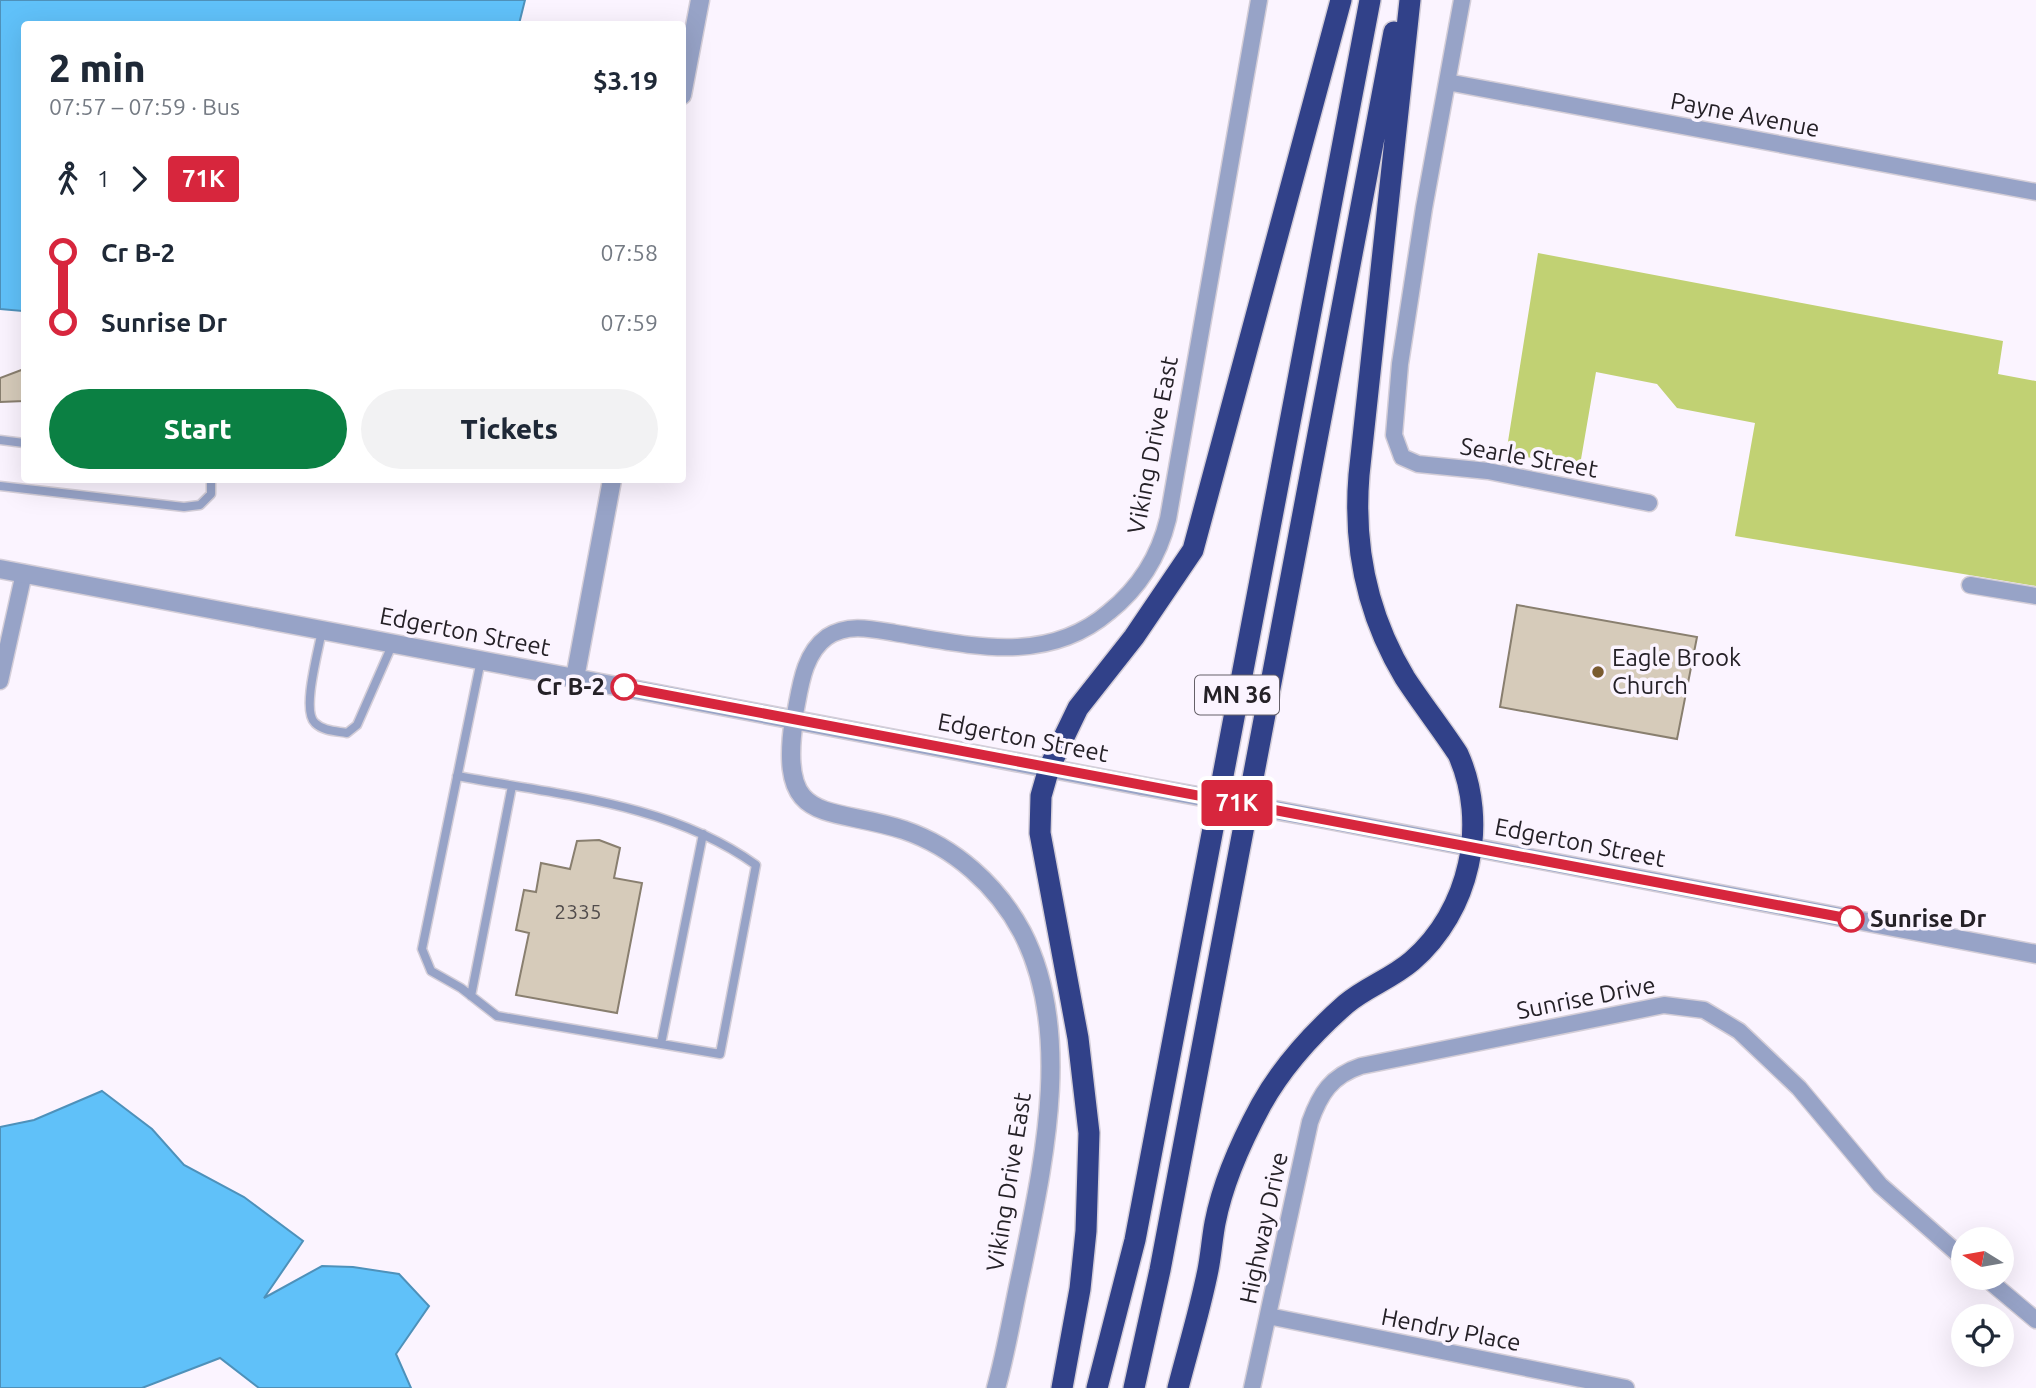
<!DOCTYPE html>
<meta charset="utf-8">
<style>
body{margin:0;font-family:Ubuntu,sans-serif;background:#f2f2f3;color:#1f2937;height:100vh;display:flex;flex-direction:column;font-size:26px;white-space:nowrap}
*{box-sizing:border-box;margin:0}
p{font-size:23px;color:#747a83}
.icon{flex:none;width:38px;height:38px;fill:none;stroke:currentColor;stroke-width:2;stroke-linecap:round;stroke-linejoin:round}
.map{position:relative;flex:1;overflow:hidden}
.drawer{position:absolute;left:21px;top:21px;width:665px;height:462px;display:flex;flex-direction:column;background:#fff;border-radius:7px;box-shadow:0 7px 28px #0002}
.drawer>*{flex:none}
.badge{padding:0 14px;border-radius:5px;font-size:24px;line-height:46px}
.needle{width:46px;rotate:281deg}
.controls{position:absolute;left:1951px;top:1227px;display:grid;gap:14px}
.controls a{display:grid;place-items:center;width:63px;height:63px;border-radius:50%;background:#fff;box-shadow:0 7px 28px #0002;font-size:35px}
.map>.badge{position:absolute;translate:-50% -50%;box-shadow:0 0 0 4px #fff}
.legs{display:flex;align-items:center;gap:10px;height:77px;padding:0 28px;font-size:23px}
.legs p{margin-inline-start:auto}
.summary{display:flex;align-items:center;justify-content:space-between;height:119px;padding:0 28px}
h1{font-size:38px;font-weight:800;line-height:52px}
.primary-button{display:flex;gap:14px;margin-top:auto;padding:14px 28px}
.primary-button a{flex:1;height:80px;border-radius:42px;background:#0b8043;color:#fff;font-size:28px;font-weight:800;line-height:80px;text-align:center}
.primary-button a+a{background:#f2f2f3;color:#1f2937}
ul{padding:0 28px;list-style:none}
li{display:flex;align-items:center;gap:24px;height:70px;font-size:26px}
li i{display:grid;place-items:center;width:10px;height:100%;margin:0 9px;background:currentColor}
li i::after{content:'';width:18px;height:18px;margin:-9px;border:5px solid;border-radius:50%;background:#fff}
li p{margin-inline-start:auto}
li:first-child i{background:linear-gradient(#0000 50%,currentColor 0)}
li:last-child i{background:linear-gradient(currentColor 50%,#0000 0)}
.map>svg:first-child{display:block}
.forest{fill:#c1d173}
.water{fill:#60c1f9;stroke:#4e91ba;stroke-width:2}
.building{fill:#d6cbba;stroke:#897f6f;stroke-width:2}
.lines{fill:none;stroke-linecap:round;stroke-linejoin:round}
.service-casing{stroke:#d4ced8;stroke-width:11}
.minor-casing{stroke:#d4ced8;stroke-width:19}
.tertiary-casing{stroke:#d4ced8;stroke-width:21}
.motorway-casing{stroke:#d4ced8;stroke-width:24}
.service{stroke:#97a3c7;stroke-width:8}
.minor{stroke:#97a3c7;stroke-width:16}
.tertiary{stroke:#97a3c7;stroke-width:18}
.motorway{stroke:#314189;stroke-width:21}
.tertiary-bridge-casing{stroke:#d4ced8;stroke-width:21;stroke-linecap:butt}
.tertiary-bridge{stroke:#97a3c7;stroke-width:18}
.line-1-casing{stroke:#fff;stroke-width:16}
.line-1{stroke:#d7263d;stroke-width:10}
.poi-dot{fill:#795a2f;stroke:#fbf4ff;stroke-width:2.5}
.stop-1-dot{fill:#fff;stroke:#d7263d;stroke-width:3.5}
.labels{text-anchor:middle;stroke-width:7;stroke-linejoin:round;paint-order:stroke}
.number-label{font-size:21px;fill:#514c4c}
.shield{fill:#fbf4ff;stroke:#656068;stroke-width:2}
.shield-label{font-size:23px;font-weight:bold;fill:#252127}
.street-label{font-size:24px;fill:#252127;stroke:#fbf4ff}
.poi-label{font-size:24px;fill:#252127;stroke:#fbf4ff;text-anchor:start}
.stop-label{font-size:24px;font-weight:bold;fill:#252127;stroke:#fbf4ff;text-anchor:end}
</style>
<div class="map">
<svg width="2036" height="1388" viewBox="0 0 2036 1388">
<rect width="100%" height="100%" fill="#fbf4ff"/>
<!-- forest -->
<path class="forest" d="M1538 253 2003 341 1998 374 2036 381V586L1735 536 1755 423 1677 408 1657 384 1596 372 1580 465 1506 454Z"/>
<!-- water -->
<path class="water" d="M0 0H525L519 24H24L22 311 0 309Z
M102 1091 152 1129 184 1165 244 1197 303 1241 264 1298 322 1266 353 1267 399 1274 429 1306 396 1354 411 1388H259L220 1358 142 1388H0V1127L34 1120Z"/>
<!-- building -->
<path class="building" d="M24 369V401L0 402V378Z
M1517 605 1697 637 1677 739 1500 707Z
M599 840 620 848 614 878 642 883 617 1013 516 995 529 933 516 930 524 890 536 892 541 863 570 869 577 841Z"/>
<g class="lines">
<defs>
<path id="service" d="M0 440 24 443
M0 486 184 507 200 505 211 494V480
M322 630C319 649 301 711 315 723 323 731 336 731 347 733L357 725 393 643
M457 776C559 795 670 803 756 865L720 1054 497 1016 461 988 431 971 422 949 481 660
M471 996 512 786
M661 1044 703 834"/>
<path id="minor" d="M1462 0 1424 208 1400 364 1394 435 1402 457 1418 464 1488 471 1649 503
M1447 82 2036 192
M1970 585 2036 596
M0 681 24 573
M794 719C800 691 802 655 827 637 848 623 872 629 895 633 969 645 1046 666 1109 612 1139 588 1159 556 1168 519L1259 0
M1986 1278 2036 1320
M1268 1316 1626 1388
M1252 1388 1310 1122C1320 1094 1331 1076 1361 1066L1664 1005 1704 1010 1739 1031 1799 1088 1880 1185 1964 1259"/>
<path id="tertiary" d="M682 95 700 0
M0 569 1142 786
M575 678 612 480
M794 719C778 828 827 805 904 830 954 847 997 885 1022 932 1074 1032 1043 1165 1022 1269 1013 1309 1007 1349 996 1388
M1324 819 2036 954"/>
<path id="motorway" d="M1062 1388 1080 1289 1086 1231 1089 1133 1078 1038 1040 833 1041 796 1049 768 1078 708 1134 637 1193 550 1341 0
M1097 1388 1135 1240 1370 0
M1134 1388 1160 1270 1394 32
M1178 1388C1188 1349 1200 1310 1208 1270 1211 1255 1212 1239 1215 1223 1223 1181 1241 1142 1261 1105 1282 1067 1313 1033 1346 1004 1366 987 1391 979 1412 961 1470 911 1489 823 1458 754 1441 728 1422 704 1405 678 1367 615 1353 548 1359 475L1410 0"/>
</defs>
<!-- service casing -->
<use href="#service" class="service-casing"/>
<!-- minor casing -->
<use href="#minor" class="minor-casing"/>
<!-- tertiary casing -->
<use href="#tertiary" class="tertiary-casing"/>
<!-- motorway casing -->
<use href="#motorway" class="motorway-casing"/>
<!-- service -->
<use href="#service" class="service"/>
<!-- minor -->
<use href="#minor" class="minor"/>
<!-- tertiary -->
<use href="#tertiary" class="tertiary"/>
<!-- motorway -->
<use href="#motorway" class="motorway"/>
<defs>
<path id="tertiary-bridge" d="M1142 786 1324 819"/>
</defs>
<!-- tertiary-bridge casing -->
<use href="#tertiary-bridge" class="tertiary-bridge-casing"/>
<!-- tertiary-bridge -->
<use href="#tertiary-bridge" class="tertiary-bridge"/>
</g>
<g class="lines">
<defs>
<path id="line-1" d="M624 687 1851 919"/>
</defs>
<!-- line-1 casing -->
<use href="#line-1" class="line-1-casing"/>
<!-- line-1 -->
<use href="#line-1" class="line-1"/>
</g>
<!-- markers -->
<circle class="poi-dot" cx="1598" cy="672" r="7"/>
<g class="stop-1-dot">
<circle cx="624" cy="687" r="12"/>
<circle cx="1851" cy="919" r="12"/>
</g>
<g class="labels">
<!-- number labels -->
<g class="number-label">
<text x="578" y="919">2335</text>
</g>
<!-- shield labels -->
<rect class="shield" x="1195" y="675.5" width="84" height="39" rx="5"/>
<g class="shield-label">
<text x="1237" y="703">MN 36</text>
</g>
<!-- street labels -->
<g class="street-label">
<text transform="translate(1745 115) rotate(11)" y="8">Payne Avenue</text>
<text transform="translate(1153 445) rotate(-79)" y="8">Viking Drive East</text>
<text transform="translate(1529 458) rotate(10)" y="8">Searle Street</text>
<text transform="translate(465 632) rotate(11)" y="8">Edgerton Street</text>
<text transform="translate(1023 738) rotate(11)" y="8">Edgerton Street</text>
<text transform="translate(1580 843) rotate(11)" y="8">Edgerton Street</text>
<text transform="translate(1586 998) rotate(-11)" y="8">Sunrise Drive</text>
<text transform="translate(1009 1182) rotate(-81)" y="8">Viking Drive East</text>
<text transform="translate(1264 1228) rotate(-78)" y="8">Highway Drive</text>
<text transform="translate(1451 1330) rotate(11)" y="8">Hendry Place</text>
</g>
<!-- poi labels -->
<g class="poi-label">
<text x="1612" y="666">Eagle Brook<tspan x="1612" dy="28">Church</tspan></text>
</g>
<!-- stop labels -->
<g class="stop-label">
<text x="605" y="695">Cr B-2</text>
<text x="1870" y="927" text-anchor="start">Sunrise Dr</text>
</g>
</g>
</svg>
<div class="controls">
<a><svg class="needle" viewBox="-14 -14 28 28"><path d="M0-13l5 13h-10z" fill="#e53935"/><path d="M0 13l5-13h-10z" fill="#747a83"/></svg></a>
<a><svg class="icon" aria-label="locate" viewBox="0 0 24 24"><circle cx="12" cy="12" r="6"/><path d="M12 2v4M12 18v4M2 12h4M18 12h4"/></svg></a>
</div>
<b class="badge" style="left:1237px;top:803px;background:#d7263d;color:#fff">71K</b>
<section class="drawer">
<div class="summary"><div><h1>2 min</h1><p>07:57 – 07:59 · Bus</p></div><b>$3.19</b></div>
<div class="legs"><svg class="icon" aria-label="walk" viewBox="0 0 24 24"><circle cx="13" cy="4" r="2"/><path d="M13 8l-2 6 4 7M11 14l-3 7M7 12l3-4h3l4 4"/></svg>1<svg class="icon" aria-label="forward" viewBox="0 0 24 24"><path d="M9 5l7 7-7 7"/></svg><b class="badge" style="background:#d7263d;color:#fff">71K</b></div>
<ul>
<li><i style="color:#d7263d"></i><b>Cr B-2</b><p>07:58</p></li>
<li><i style="color:#d7263d"></i><b>Sunrise Dr</b><p>07:59</p></li>
</ul>
<div class="primary-button"><a>Start</a><a>Tickets</a></div>
</section>
</div>
